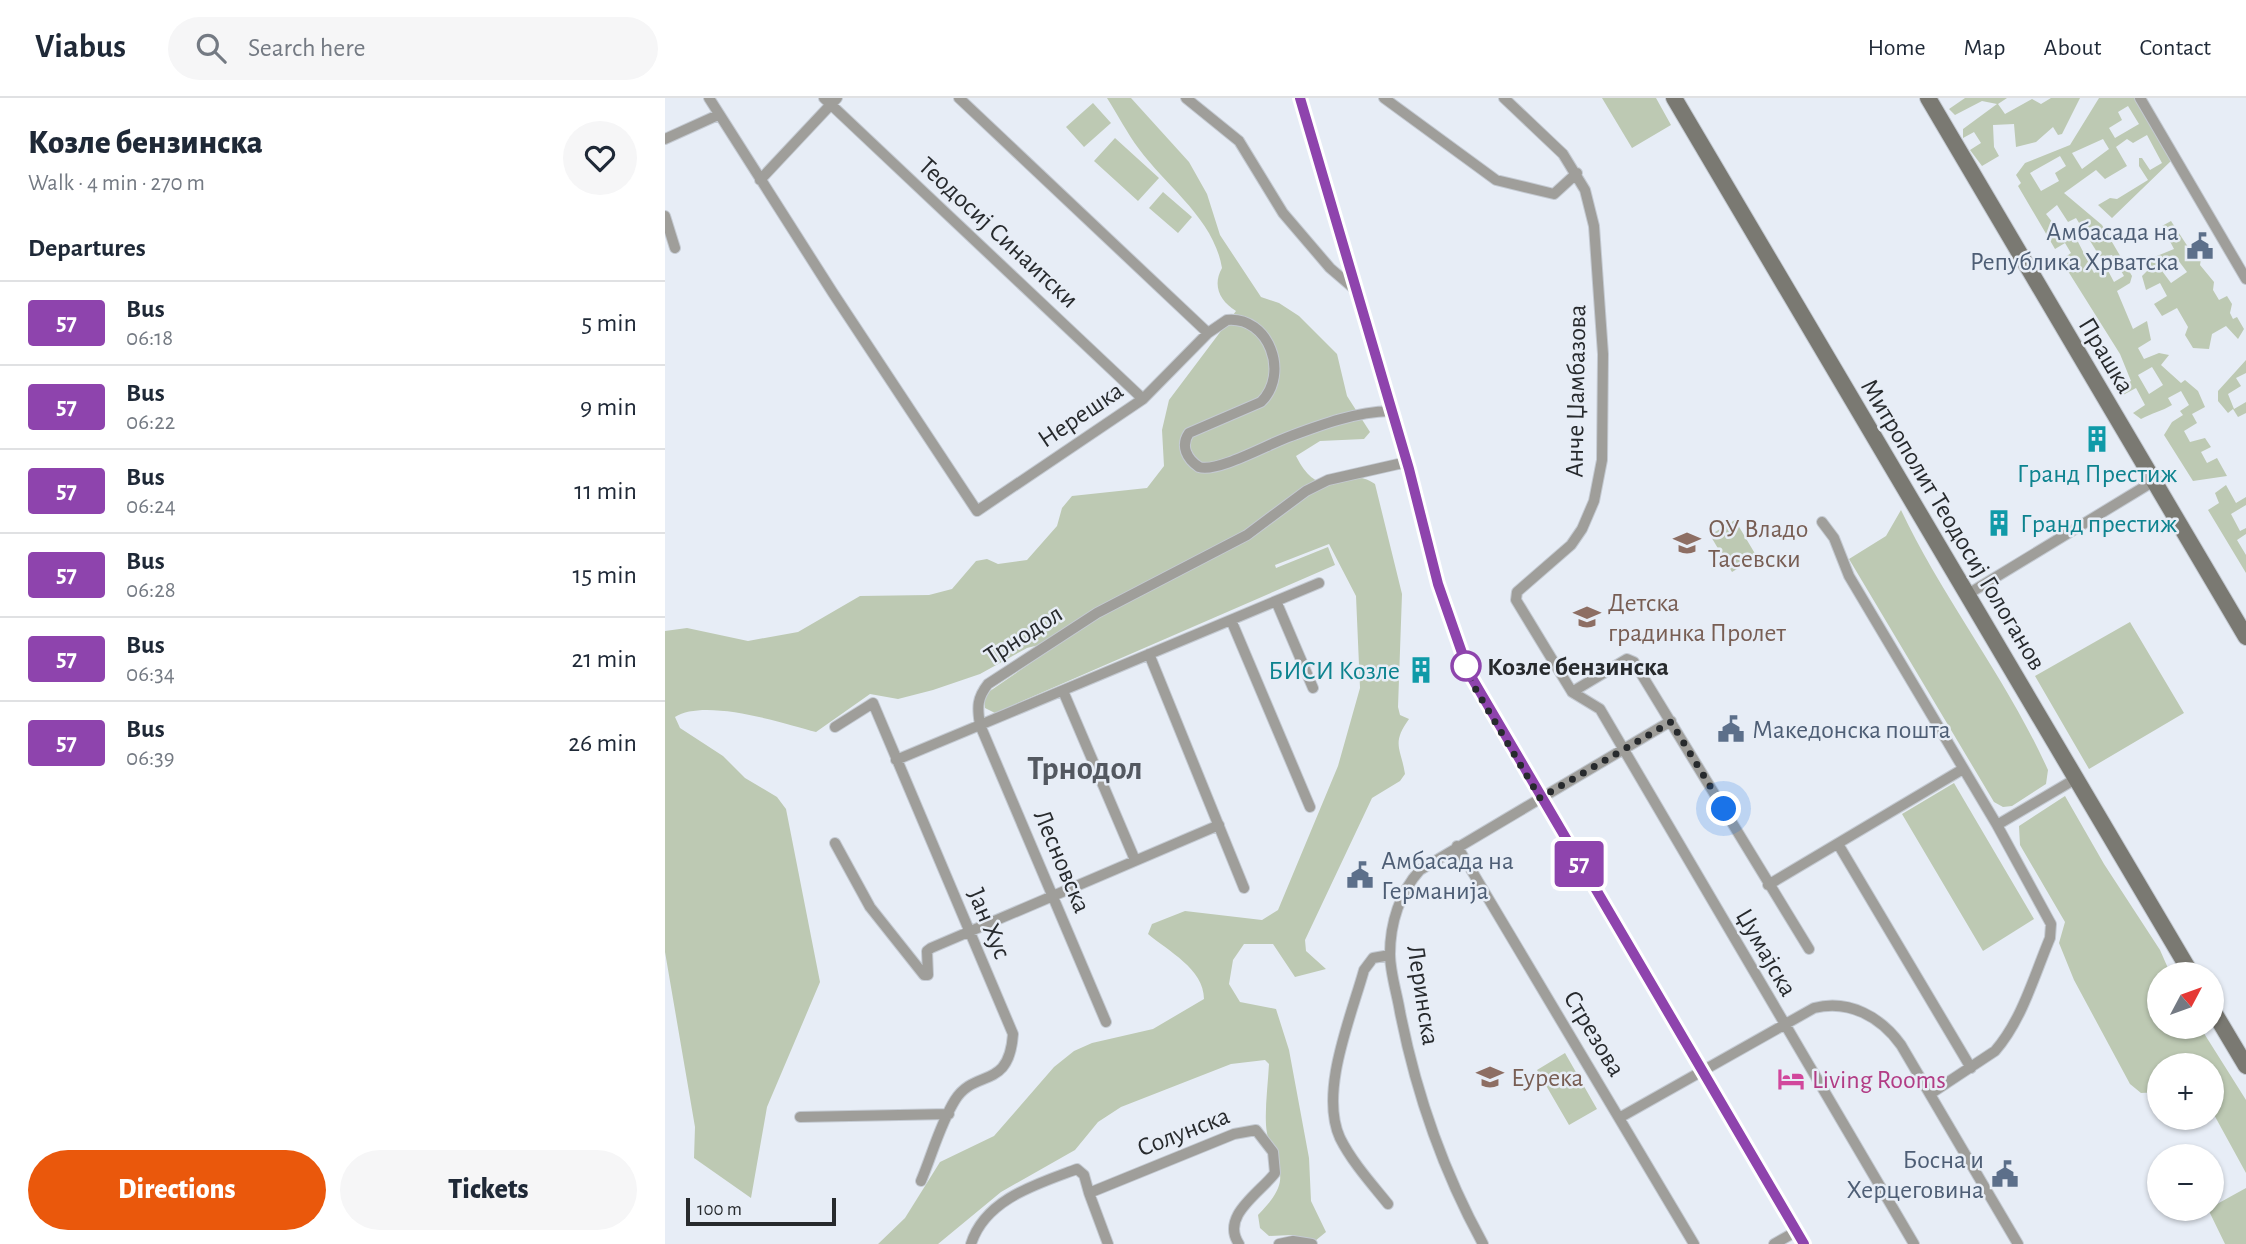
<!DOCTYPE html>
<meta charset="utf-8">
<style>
body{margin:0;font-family:"Alegreya Sans",sans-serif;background:#f6f6f7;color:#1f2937;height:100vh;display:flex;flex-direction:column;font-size:26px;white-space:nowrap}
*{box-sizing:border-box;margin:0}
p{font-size:23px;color:#747a83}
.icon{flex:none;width:38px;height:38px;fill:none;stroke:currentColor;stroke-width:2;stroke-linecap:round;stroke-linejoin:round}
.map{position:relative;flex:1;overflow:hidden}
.sheet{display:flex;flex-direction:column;background:#fff;width:665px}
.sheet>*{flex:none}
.badge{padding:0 14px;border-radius:5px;font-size:24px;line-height:46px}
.needle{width:46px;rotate:49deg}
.fabs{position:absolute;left:1482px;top:864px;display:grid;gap:14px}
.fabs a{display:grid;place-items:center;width:77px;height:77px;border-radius:50%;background:#fff;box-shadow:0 2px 5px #0004;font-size:35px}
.scale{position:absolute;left:21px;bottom:18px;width:150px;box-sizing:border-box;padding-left:7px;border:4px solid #272a2d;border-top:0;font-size:19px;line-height:24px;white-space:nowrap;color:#272a2d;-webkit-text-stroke:5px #e7edf6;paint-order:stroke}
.you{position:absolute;width:35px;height:35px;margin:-18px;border:5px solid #fff;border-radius:50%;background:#1a73e8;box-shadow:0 0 0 10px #1a73e833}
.map>.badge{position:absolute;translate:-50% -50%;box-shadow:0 0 0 4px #fff}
h2{padding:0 28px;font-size:26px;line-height:63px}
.round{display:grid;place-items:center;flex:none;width:74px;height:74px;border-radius:37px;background:#f6f6f7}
.summary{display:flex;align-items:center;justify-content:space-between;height:119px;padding:0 28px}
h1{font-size:33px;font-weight:800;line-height:52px}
.button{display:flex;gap:14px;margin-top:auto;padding:14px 28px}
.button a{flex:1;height:80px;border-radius:42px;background:#ea580c;color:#fff;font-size:28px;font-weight:800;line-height:80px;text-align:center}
.button a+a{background:#f6f6f7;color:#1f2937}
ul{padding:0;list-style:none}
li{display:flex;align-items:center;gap:21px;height:84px;padding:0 28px;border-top:2px solid #e0e1e3}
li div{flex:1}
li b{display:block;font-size:26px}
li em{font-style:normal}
li .badge{min-width:77px;font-weight:700;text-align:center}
header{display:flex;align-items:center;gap:42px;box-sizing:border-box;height:98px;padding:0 35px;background:#fff;border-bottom:2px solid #e0e1e3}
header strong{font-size:33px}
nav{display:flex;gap:38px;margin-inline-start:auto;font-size:24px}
.search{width:490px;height:63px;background:#f6f6f7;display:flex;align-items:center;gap:18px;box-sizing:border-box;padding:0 24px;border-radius:38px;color:#747a83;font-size:26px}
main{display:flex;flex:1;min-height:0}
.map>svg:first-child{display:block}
.green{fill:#bdc9b3;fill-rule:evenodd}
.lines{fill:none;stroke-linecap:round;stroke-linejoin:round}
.street-casing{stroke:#c4cad2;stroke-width:12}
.secondary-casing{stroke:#c4cad2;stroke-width:18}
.street{stroke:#9f9e9a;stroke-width:10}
.secondary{stroke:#7a7972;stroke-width:16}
.line-casing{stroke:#fff;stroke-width:16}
.line{stroke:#8e44ad;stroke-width:10}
.walk{stroke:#272a2d;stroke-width:7;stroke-dasharray:0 12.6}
.stop-dot{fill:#fff;stroke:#8e44ad;stroke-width:3.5}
.labels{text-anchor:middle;stroke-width:5;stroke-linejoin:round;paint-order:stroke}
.service-label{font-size:26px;fill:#4e5e75;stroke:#e7edf6;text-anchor:end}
.street-label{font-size:26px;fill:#272a2d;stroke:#e7edf6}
.culture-label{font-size:26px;fill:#0d838f;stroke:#e7edf6}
.education-label{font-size:26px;fill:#785e54;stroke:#e7edf6;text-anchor:start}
.stop-label{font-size:26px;font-weight:bold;fill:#272a2d;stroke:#e7edf6;text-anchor:start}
.hotel-label{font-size:26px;fill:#b23c85;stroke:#e7edf6;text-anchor:start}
.district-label{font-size:33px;font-weight:bold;fill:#535860;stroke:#e7edf6}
</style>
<header>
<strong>Viabus</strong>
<div class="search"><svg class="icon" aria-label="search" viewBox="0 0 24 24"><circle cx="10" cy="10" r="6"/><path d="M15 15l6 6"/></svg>Search here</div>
<nav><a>Home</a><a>Map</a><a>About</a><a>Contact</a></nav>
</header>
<main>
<section class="sheet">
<div class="summary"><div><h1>Козле бензинска</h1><p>Walk · 4 min · 270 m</p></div><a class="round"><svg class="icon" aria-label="heart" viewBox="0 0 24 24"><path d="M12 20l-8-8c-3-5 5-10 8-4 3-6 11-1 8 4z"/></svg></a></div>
<h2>Departures</h2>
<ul>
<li><span class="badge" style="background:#8e44ad;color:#fff">57</span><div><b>Bus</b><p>06:18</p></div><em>5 min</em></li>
<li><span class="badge" style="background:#8e44ad;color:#fff">57</span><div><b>Bus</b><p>06:22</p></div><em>9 min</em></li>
<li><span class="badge" style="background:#8e44ad;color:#fff">57</span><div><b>Bus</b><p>06:24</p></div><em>11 min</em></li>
<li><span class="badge" style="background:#8e44ad;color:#fff">57</span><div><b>Bus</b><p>06:28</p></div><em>15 min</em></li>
<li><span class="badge" style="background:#8e44ad;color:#fff">57</span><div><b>Bus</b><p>06:34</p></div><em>21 min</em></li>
<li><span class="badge" style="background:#8e44ad;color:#fff">57</span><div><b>Bus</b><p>06:39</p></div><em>26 min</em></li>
</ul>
<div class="button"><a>Directions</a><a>Tickets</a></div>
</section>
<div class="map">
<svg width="1581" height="1146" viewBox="0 0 1581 1146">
<rect width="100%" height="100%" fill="#e7edf6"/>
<!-- green -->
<path class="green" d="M442 0H466L524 64 542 96 555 137 596 199 614 205 634 218 672 256 682 298 705 334 699 341 655 343 631 358C658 411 676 363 710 386L737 496 733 609 735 617 744 621C726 646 736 650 740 676L735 683 707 700 640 842 641 853 661 871 630 879 608 846H579L568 862 564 886 575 904 611 911 624 952 644 1060 646 1103 661 1134 650 1143 627 1137 604 1138 595 1130 593 1117C636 1074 604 1068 601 1027 600 1007 603 986 604 966L600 962 566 966 456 1009 433 1024 410 1052 336 1094 273 1146H213L240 1120 275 1064 329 1038 389 969 409 953 427 945 488 931 539 901C539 871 503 853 483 836L487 826 520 813 597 822 613 812 673 668 695 590 691 498 664 446 610 467 611 470 663 449 670 467 330 615 320 610 319 602 325 593 402 540 362 550 315 576 268 592 233 601 205 596 151 634C118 625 40 600 10 619L15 630 58 658 80 680 112 699 121 711 155 884 102 1009 86 1100 29 1060 30 1029 0 854V533L22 530 83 543 133 534 195 498 264 497 287 491 311 463 322 461 333 466 362 462 392 428 397 410 407 398 482 390 499 368 497 332 504 302 571 213C555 203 547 188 557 170 549 121 502 89 474 51 462 35 453 17 442 0Z
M937 0H991L1006 27 967 50Z
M1300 0H1342L1333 6 1340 16 1367 1 1376 6 1386 0H1415L1397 36 1393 37 1388 29 1371 44 1351 49 1349 26 1328 27 1329 49 1334 58 1317 68 1305 52 1316 45 1309 34 1298 40V31L1332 6 1317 3 1290 17 1284 11Z
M1434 0H1470L1507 62 1447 120 1433 107 1445 100 1452 101 1483 82 1474 68V60H1477L1485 72 1497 65 1482 37 1468 45 1462 41 1451 49 1462 68 1440 81 1431 72 1399 95 1437 127 1467 178 1465 185 1452 193 1468 231 1482 223 1486 242 1473 250 1479 261 1494 255 1504 257 1496 267 1516 285 1520 282 1533 293 1540 309 1527 316 1532 325 1519 333 1525 344 1540 340 1546 349 1536 354 1542 365 1552 360 1562 378 1528 383 1499 337 1507 324 1518 317 1515 313 1524 307 1516 293 1503 300 1507 307C1497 313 1487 315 1476 321L1468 315 1480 307 1471 290 1458 297 1454 290 1466 283 1455 256 1396 162 1406 155 1400 145 1390 151 1353 88 1356 85 1351 77 1360 65 1405 47ZM1463 8 1474 26 1450 40 1444 30 1457 22 1453 14ZM1438 41 1444 51 1417 71 1407 55ZM1395 58 1401 68 1390 75 1394 83 1376 93 1365 75ZM1392 107 1403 124 1411 120 1435 159 1447 157 1459 178 1449 184 1441 169 1429 175 1410 138H1398L1381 116ZM1487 269 1498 287 1484 296 1473 277Z
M428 5 446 25 419 49 401 29Z
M450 40 494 80 473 103 429 63Z
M498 94 527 119 513 135 484 110Z
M1506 123 1527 155 1531 153 1536 161 1535 167 1549 184 1548 192 1554 202 1562 198 1567 206 1565 215 1568 221 1572 219 1579 231 1573 241 1561 228 1547 236 1544 251 1528 250 1520 237 1523 229 1512 210 1497 218 1489 206 1502 198 1495 185 1481 192 1477 178 1484 171 1487 160 1509 151 1497 128ZM1510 158 1522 174 1506 185 1494 169Z
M1581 262V275L1571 280 1576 288 1563 296 1569 311 1581 304V315L1573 319 1568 311 1563 315 1553 303V293Z
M1561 387 1571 405 1581 399V407L1566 416 1575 433 1581 430V436L1572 442 1581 457V475L1543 412 1554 405 1550 395Z
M1236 412C1278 501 1342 581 1383 672L1381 686 1347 708 1338 709 1329 704 1184 461 1221 438Z
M1070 422 1092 459 1067 474 1045 437Z
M1465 524 1519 615 1424 671 1370 578Z
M1289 685 1369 821 1318 853 1237 716Z
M1400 698 1439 766 1495 852 1506 877H1494V929H1535L1581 1002V1075L1547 1013V968H1494V994L1476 995 1465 986 1409 882 1394 845 1400 824 1355 747 1354 728Z
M900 955 932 1011 904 1027 872 972Z
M1581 1090V1146H1560L1543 1111Z"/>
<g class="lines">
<defs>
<path id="street" d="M44 0 168 195 312 413 478 301 543 235 562 222C604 218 625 276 596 304L524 335C515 348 522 361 534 369 553 375 605 345 626 338 658 326 691 314 725 313
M159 0 478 301
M294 0 543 235
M521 0 574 43 618 115 665 170 693 194
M635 0 744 371 773 486 804 575 1139 1146
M719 0 831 82 889 96 912 75
M839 0 898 56 920 92 929 128 938 256 937 362 929 403 917 431 906 447 852 494 851 502 907 594
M1475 0 1581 181
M0 41 53 17
M95 82 172 0
M0 118 10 150
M1157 424 1169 440 1184 478 1332 727 1386 826 1385 840C1369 878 1357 922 1330 953L1265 996
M654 485 315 627C312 609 312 600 323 586L432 515 582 437 641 393 663 382 742 364
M1303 496 1489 383
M611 503 648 590
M566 522 645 709
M484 556 579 790
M398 593 470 762
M907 594 935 611 1249 1146
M907 594 962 561 969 564 1144 851
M170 629 208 605 348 936C344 993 310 970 290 1002 275 1026 267 1057 256 1083
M231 662 315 627 441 924
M1332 727 1412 680
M170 745 205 809 259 877H263L262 853 266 850 554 727
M1173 746 1306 970
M792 748 1029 1146
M1103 787 1298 671
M135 1019 284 1016
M954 1020 1149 910C1184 901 1216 919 1236 947L1353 1146
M723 1106C706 1085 687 1064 675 1040 654 994 686 919 699 872L708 860 725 857
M306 1146C320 1101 372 1086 412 1071L419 1077 424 1095
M443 1146 424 1095 569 1036 591 1032 608 1054 610 1075C595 1095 555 1118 574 1146
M614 1146 628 1143 647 1146
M818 1146C778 1073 751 995 735 914 732 895 725 875 725 856 725 825 735 794 755 772L1006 623
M1109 1146 1132 1133"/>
<path id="secondary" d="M1009 0 1527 877
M1263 0 1581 539
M1547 911 1581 968"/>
</defs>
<!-- street casing -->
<use href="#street" class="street-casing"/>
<!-- secondary casing -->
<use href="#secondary" class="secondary-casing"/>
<!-- street -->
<use href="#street" class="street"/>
<!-- secondary -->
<use href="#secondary" class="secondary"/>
</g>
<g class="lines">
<defs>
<path id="line" d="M635 0 744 371 773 486 804 575 1139 1146"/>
</defs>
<!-- line casing -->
<use href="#line" class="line-casing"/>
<!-- line -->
<use href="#line" class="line"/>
<!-- walk -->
<path class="walk" d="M801 568 810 590 875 700 1006 624 1059 711"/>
</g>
<!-- icons -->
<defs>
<symbol id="civic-bare" viewBox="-9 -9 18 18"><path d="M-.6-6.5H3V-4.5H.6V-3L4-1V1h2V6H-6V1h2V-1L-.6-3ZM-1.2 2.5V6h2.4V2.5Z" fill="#5c6f8a" stroke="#e7edf6" stroke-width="2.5" paint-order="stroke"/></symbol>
<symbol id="building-bare" viewBox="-9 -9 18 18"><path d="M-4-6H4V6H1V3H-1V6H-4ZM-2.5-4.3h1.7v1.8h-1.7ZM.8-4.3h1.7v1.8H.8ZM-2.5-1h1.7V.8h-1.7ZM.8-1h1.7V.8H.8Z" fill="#0f9aa8" stroke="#e7edf6" stroke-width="2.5" paint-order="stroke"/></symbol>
<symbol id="school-bare" viewBox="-9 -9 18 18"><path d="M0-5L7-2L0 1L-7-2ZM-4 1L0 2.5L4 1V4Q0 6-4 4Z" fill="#8d6e63" stroke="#e7edf6" stroke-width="2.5" paint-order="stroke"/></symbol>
<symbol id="hotel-bare" viewBox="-9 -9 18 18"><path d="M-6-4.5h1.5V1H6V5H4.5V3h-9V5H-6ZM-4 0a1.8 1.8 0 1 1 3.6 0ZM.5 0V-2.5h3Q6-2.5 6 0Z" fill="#d1479c" stroke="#e7edf6" stroke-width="2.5" paint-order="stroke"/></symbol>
</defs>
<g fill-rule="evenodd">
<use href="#civic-bare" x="1516" y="129" width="38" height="38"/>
<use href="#building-bare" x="1413" y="322" width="38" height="38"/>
<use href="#building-bare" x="1315" y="406" width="38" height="38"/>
<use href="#school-bare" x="1003" y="426" width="38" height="38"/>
<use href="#school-bare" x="903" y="500" width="38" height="38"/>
<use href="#building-bare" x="737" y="553" width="38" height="38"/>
<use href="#civic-bare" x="1047" y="612" width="38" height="38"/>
<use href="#civic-bare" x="676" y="758" width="38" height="38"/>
<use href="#school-bare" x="806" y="960" width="38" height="38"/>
<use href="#hotel-bare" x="1107" y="962" width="38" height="38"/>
<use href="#civic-bare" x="1321" y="1057" width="38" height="38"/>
</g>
<!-- markers -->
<circle class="stop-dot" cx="801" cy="568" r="14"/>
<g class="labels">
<!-- service labels -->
<g class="service-label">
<text x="1514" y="142">Aмбасада на<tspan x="1514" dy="30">Република Хрватска</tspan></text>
<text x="1087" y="640" text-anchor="start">Македонска пошта</text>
<text x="716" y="771" text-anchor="start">Амбасада на<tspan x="716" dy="30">Германија</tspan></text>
<text x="1319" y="1070">Босна и<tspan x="1319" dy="30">Херцеговина</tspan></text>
</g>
<!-- street labels -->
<g class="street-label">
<text transform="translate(334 134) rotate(43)" y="9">Теодосиј Синаитски</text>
<text transform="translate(1442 257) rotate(59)" y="9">Прашка</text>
<text transform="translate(910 293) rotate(-89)" y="9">Анче Џамбазова</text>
<text transform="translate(415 316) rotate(-34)" y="9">Нерешка</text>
<text transform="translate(1289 426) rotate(59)" y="9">Митрополит Теодосиј Гологанов</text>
<text transform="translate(358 536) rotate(-33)" y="9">Трнодол</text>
<text transform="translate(398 763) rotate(67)" y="9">Лесновска</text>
<text transform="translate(325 825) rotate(67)" y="9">Јан Хус</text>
<text transform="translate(1102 854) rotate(60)" y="9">Џумајска</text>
<text transform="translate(759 897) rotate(81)" y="9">Леринска</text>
<text transform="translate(930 935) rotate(59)" y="9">Стрезова</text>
<text transform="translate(518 1033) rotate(-21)" y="9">Солунска</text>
</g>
<!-- culture labels -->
<g class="culture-label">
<text x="1432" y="384">Гранд Престиж</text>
<text x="1355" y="434" text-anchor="start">Гранд престиж</text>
<text x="735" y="581" text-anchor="end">БИСИ Козле</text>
</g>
<!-- education labels -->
<g class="education-label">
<text x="1043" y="439">ОУ Владо<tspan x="1043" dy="30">Тасевски</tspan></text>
<text x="943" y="513">Детска<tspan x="943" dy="30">градинка Пролет</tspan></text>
<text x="846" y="988">Еурека</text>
</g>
<!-- stop labels -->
<g class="stop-label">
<text x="822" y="577">Козле бензинска</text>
</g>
<!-- hotel labels -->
<g class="hotel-label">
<text x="1147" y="990">Living Rooms</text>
</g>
<!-- district labels -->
<g class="district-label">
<text x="420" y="681">Трнодол</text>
</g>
</g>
</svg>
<div class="fabs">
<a><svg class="needle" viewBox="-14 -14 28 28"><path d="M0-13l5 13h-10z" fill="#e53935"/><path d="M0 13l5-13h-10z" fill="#747a83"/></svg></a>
<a>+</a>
<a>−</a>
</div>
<div class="scale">100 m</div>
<div class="you" style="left:1059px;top:711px"></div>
<b class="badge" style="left:914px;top:766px;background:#8e44ad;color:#fff">57</b>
</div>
</main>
